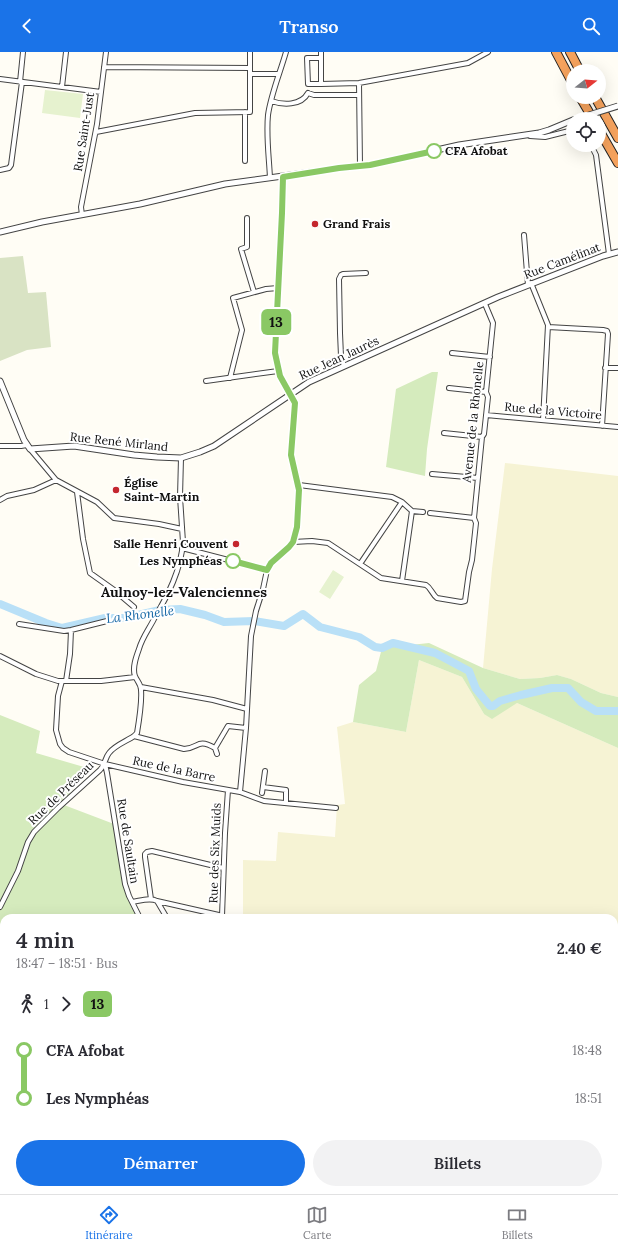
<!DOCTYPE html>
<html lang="fr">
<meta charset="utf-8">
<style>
body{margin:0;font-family:Lora,serif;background:#f2f2f3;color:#2b2b33;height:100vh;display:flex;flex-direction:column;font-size:15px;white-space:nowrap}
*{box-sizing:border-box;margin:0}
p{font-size:13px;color:#7c7c81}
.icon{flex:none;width:22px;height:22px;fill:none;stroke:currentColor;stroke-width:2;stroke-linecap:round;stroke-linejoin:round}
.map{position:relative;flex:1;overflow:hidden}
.drawer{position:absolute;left:0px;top:862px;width:618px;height:280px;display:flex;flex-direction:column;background:#fff;border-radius:12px 12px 0 0;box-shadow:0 4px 16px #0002}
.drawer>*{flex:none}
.badge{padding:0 8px;border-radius:6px;font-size:14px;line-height:26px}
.needle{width:26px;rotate:73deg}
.tools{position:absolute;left:566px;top:12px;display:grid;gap:8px}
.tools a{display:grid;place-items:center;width:40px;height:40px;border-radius:50%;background:#fff;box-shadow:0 4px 16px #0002;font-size:20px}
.map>.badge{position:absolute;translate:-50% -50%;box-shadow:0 0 0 2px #fff}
.legs{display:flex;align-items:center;gap:6px;height:44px;padding:0 16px;font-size:13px}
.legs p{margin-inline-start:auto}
.overview{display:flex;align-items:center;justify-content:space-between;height:68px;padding:0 16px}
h1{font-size:22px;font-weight:600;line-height:30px}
.action{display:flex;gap:8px;margin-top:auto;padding:8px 16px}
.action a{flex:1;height:46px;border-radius:24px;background:#1a73e8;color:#fff;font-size:16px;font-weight:600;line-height:46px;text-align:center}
.action a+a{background:#f2f2f3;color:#2b2b33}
ul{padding:0 16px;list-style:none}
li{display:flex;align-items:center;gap:14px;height:48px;font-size:15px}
li i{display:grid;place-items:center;width:6px;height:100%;margin:0 5px;background:currentColor}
li i::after{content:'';width:10px;height:10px;margin:-5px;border:3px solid;border-radius:50%;background:#fff}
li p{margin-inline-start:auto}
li:first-child i{background:linear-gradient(#0000 50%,currentColor 0)}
li:last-child i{background:linear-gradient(currentColor 50%,#0000 0)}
header{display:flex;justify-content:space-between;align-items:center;height:52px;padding:0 16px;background:#1a73e8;color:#fff;font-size:18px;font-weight:600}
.tabs{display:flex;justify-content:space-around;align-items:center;height:56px;border-top:1px solid #e1e1e2;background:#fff;font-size:11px;color:#7c7c81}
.tabs a{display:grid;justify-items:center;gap:2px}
.tabs .active{color:#1a73e8}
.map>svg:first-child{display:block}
.farmland{fill:#f6f3d4}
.green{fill:#d5ebbd}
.cemetery{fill:#d9e3c4}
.pitch{fill:#e6f2cf}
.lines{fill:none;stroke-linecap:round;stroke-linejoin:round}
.river{stroke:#b9e0f7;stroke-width:8}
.minor-casing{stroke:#444;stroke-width:6}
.tertiary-casing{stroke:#444;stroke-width:7}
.motorway-casing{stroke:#222;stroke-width:10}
.minor{stroke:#fff;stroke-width:4}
.tertiary{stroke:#fff;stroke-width:5}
.motorway{stroke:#f5a25d;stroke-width:8}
.tertiary-bridge-casing{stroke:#444;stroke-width:7;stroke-linecap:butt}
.tertiary-bridge{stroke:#fff;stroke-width:5}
.line-1-casing{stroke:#fff;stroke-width:9}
.line-1{stroke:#8ac864;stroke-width:6}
.stop-1-dot{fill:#fff;stroke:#8ac864;stroke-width:2}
.poi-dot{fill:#c4262e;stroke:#fff;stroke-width:1.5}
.labels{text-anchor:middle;stroke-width:4;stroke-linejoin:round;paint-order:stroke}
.street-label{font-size:12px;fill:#111;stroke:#fff}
.stop-label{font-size:12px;font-weight:bold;fill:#111;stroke:#fff;text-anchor:start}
.poi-label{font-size:12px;font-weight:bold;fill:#111;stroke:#fff;text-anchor:start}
.water-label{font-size:13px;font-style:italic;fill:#1768a6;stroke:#fff}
.quarter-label{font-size:14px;font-weight:bold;fill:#111;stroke:#fff}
</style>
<header><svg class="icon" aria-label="back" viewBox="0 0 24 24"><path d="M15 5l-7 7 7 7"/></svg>Transo<svg class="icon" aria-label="search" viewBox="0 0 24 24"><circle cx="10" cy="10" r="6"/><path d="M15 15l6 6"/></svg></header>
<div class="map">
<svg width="618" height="1142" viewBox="0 0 618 1142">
<rect width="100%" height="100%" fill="#fffdf5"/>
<!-- farmland -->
<path class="farmland" d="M505 411 618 424V645L601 641 571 627 557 623 540 626 520 627 483 616 492 517Z
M419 608 462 625 484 662 517 651 618 696V1142H341L338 1138H614V866H243V808L276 809 278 780 335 785 337 753 345 752 337 675 353 670 406 680Z
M0 972H4V1138H213V1142H0Z"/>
<!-- green -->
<path class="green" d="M432 320H438L427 397 425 424 386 415 396 337Z
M429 591 483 616 520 627 540 626 557 623 571 627 601 641 618 645V696L517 651 492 667 484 662 462 625 419 608 406 680 353 670 359 633 376 619 382 596Z
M0 663 40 679 36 701 84 715 64 753 114 772 124 836 143 866H4V972H0Z
M213 1138H338L341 1142H213Z"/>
<!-- cemetery -->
<path class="cemetery" d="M23 204 28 241 46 240 51 295 27 298 0 309V206Z"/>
<!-- pitch -->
<path class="pitch" d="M45 38 83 42 80 66 42 61Z
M333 518 344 525 330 547 319 540Z"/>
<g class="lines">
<!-- river -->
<path class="river" d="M0 552 46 571 62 576 105 566H125L160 558 180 557 205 563 224 570 254 569 284 574 303 562 320 575 359 585 375 595 382 596 393 591 435 601 469 619 476 637 490 654H493L500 649 521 643 552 636H568L581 650 596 659H618"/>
<defs>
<path id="minor" d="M321 0V32H308L307 6H321
M104 15 250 16
M250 22H279
M0 27 101 40
M20 30 23 0
M359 31 360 114
M321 32 359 31 468 11 488 0
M62 35 66 0
M308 41 314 43H359
M271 49C283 53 301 54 308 41
M245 60V109
M96 80 195 61 250 60V0
M530 84 545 85 573 78
M591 93 596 103 609 202
M0 118 9 116 11 113 22 30
M270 126C269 105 266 84 268 63 271 42 280 21 286 0
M82 163 81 155 97 72 106 0
M247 166V195L241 197 254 240
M524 183 528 233
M531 231 548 273 543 368
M548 275 603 278 607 279 608 282 602 374
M452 301 490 305
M344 314 341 304 340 281 339 227 341 223 343 222 366 221
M605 316H618
M230 326 242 278 233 246 266 237 278 236
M206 329 278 319
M449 336 486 340
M486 363 618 375
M444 381 482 385
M0 394H21L27 393
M30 397 56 428 97 450 114 466 159 472 182 477
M432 422 478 426
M299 433 392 445 402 450 412 459 423 460
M77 440 83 487 90 521 114 538 134 555
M0 448 7 444 34 438 56 428
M430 461 474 466
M293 490 312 489 328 491 381 526 426 533C431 536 432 542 437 546L461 550 465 549 469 520 472 508 476 471 474 466 482 385 484 382 488 345 486 340 493 271 485 252
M182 496 267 518
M360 512 402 450
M402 529 412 459
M19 572 64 579 71 578 107 569
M0 604 36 622 58 629H101L135 625
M62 629 58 644 56 678 60 692 63 696 69 700 105 712 183 730 240 740 264 749 336 756
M66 629 70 602 71 578
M141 635 213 648 247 657
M134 684 184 697C200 696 196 686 215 696L228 674 246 676
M215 696 217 702
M105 712 107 721 125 832 129 844 140 866
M263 735 286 738V751
M240 740 246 676 251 584 256 559 263 537 267 518 271 511 291 494 297 475 299 435 291 403 295 353 279 322 275 301 282 161 283 125
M262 741 265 719
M151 847 145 805V802L147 800 152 799 223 816
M157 849 232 866
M132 850C140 849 150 845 157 849L167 866
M0 855 18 819 28 790 34 780 58 756 100 718C105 713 105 706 109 701 115 693 127 689 134 684L137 681C139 669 142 649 141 638 141 632 137 629 135 624 132 616 136 605 139 597 142 586 149 577 154 567 168 543 181 518 183 490L180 445 181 406
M222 864 225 781 228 738
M331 1138 334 1142"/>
<path id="tertiary" d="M0 180 42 170 140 152 225 132 348 115 370 113 459 93 539 81 549 78 573 68
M0 329 24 388 30 397 74 394 134 403 157 405 181 406 200 400 214 394 309 330 498 245 603 204 618 200"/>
<path id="motorway" d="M556 0 573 32
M570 0 580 19
M580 45 593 67
M595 45 618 86
M599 78 618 111"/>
</defs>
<!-- minor casing -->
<use href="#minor" class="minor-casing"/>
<!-- tertiary casing -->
<use href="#tertiary" class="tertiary-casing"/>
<!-- motorway casing -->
<use href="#motorway" class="motorway-casing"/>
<!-- minor -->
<use href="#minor" class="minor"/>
<!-- tertiary -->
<use href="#tertiary" class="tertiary"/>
<!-- motorway -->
<use href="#motorway" class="motorway"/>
<defs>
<path id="tertiary-bridge" d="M576 67 618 54"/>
</defs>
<!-- tertiary-bridge casing -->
<use href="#tertiary-bridge" class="tertiary-bridge-casing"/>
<!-- tertiary-bridge -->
<use href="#tertiary-bridge" class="tertiary-bridge"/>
</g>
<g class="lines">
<defs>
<path id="line-1" d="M233 509 267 518 271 511 289 495 293 490 297 475 299 438 291 403 295 351 280 324 275 301 282 161 283 125 339 116 370 113 434 99"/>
</defs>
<!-- line-1 casing -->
<use href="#line-1" class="line-1-casing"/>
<!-- line-1 -->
<use href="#line-1" class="line-1"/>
</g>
<!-- markers -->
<g class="stop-1-dot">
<circle cx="434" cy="99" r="7"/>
<circle cx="233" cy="509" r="7"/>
</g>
<g class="poi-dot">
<circle cx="315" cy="172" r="4"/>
<circle cx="116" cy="438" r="4"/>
<circle cx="236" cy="492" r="4"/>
</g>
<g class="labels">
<!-- street labels -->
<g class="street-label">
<text transform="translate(84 80) rotate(-81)" y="4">Rue Saint-Just</text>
<text transform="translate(562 209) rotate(-21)" y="4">Rue Camélinat</text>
<text transform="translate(339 306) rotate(-25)" y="4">Rue Jean Jaurès</text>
<text transform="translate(553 359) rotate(5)" y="4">Rue de la Victoire</text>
<text transform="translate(473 370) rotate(-84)" y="4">Avenue de la Rhonelle</text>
<text transform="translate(119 390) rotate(6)" y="4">Rue René Mirland</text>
<text transform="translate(174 717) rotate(12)" y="4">Rue de la Barre</text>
<text transform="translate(61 741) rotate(-44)" y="4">Rue de Préseau</text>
<text transform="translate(128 789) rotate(81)" y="4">Rue de Saultain</text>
<text transform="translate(215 801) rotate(-88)" y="4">Rue des Six Muids</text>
</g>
<!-- stop labels -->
<g class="stop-label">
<text x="445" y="103">CFA Afobat</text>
<text x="222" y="513" text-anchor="end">Les Nymphéas</text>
</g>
<!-- poi labels -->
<g class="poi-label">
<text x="323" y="176">Grand Frais</text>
<text x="124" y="435">Église<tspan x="124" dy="14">Saint-Martin</tspan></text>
<text x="228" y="496" text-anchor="end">Salle Henri Couvent</text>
</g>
<!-- water labels -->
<g class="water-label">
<text transform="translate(140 562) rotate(-7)" y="5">La Rhonelle</text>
</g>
<!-- quarter labels -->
<g class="quarter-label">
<text x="184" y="545">Aulnoy-lez-Valenciennes</text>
</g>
</g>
</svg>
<div class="tools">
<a><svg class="needle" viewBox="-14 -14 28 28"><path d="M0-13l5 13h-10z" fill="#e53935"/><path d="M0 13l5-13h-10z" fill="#7c7c81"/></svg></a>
<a><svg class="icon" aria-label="locate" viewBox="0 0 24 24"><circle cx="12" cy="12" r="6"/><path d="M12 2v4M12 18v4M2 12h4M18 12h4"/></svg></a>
</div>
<b class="badge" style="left:276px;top:270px;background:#8ac864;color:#111">13</b>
<section class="drawer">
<div class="overview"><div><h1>4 min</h1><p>18:47 – 18:51 · Bus</p></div><b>2.40 €</b></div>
<div class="legs"><svg class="icon" aria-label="walk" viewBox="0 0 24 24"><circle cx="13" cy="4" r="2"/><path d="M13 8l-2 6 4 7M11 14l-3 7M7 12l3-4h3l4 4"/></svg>1<svg class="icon" aria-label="forward" viewBox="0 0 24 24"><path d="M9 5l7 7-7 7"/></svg><b class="badge" style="background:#8ac864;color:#111">13</b></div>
<ul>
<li><i style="color:#8ac864"></i><b>CFA Afobat</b><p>18:48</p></li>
<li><i style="color:#8ac864"></i><b>Les Nymphéas</b><p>18:51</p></li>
</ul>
<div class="action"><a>Démarrer</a><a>Billets</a></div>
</section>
</div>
<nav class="tabs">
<a class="active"><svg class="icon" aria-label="directions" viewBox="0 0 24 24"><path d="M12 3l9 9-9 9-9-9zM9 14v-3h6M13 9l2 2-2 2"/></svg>Itinéraire</a>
<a><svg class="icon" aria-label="map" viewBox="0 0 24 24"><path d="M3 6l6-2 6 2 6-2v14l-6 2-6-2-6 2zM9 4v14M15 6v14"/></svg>Carte</a>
<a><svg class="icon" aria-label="tickets" viewBox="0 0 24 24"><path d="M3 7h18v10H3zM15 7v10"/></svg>Billets</a>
</nav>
